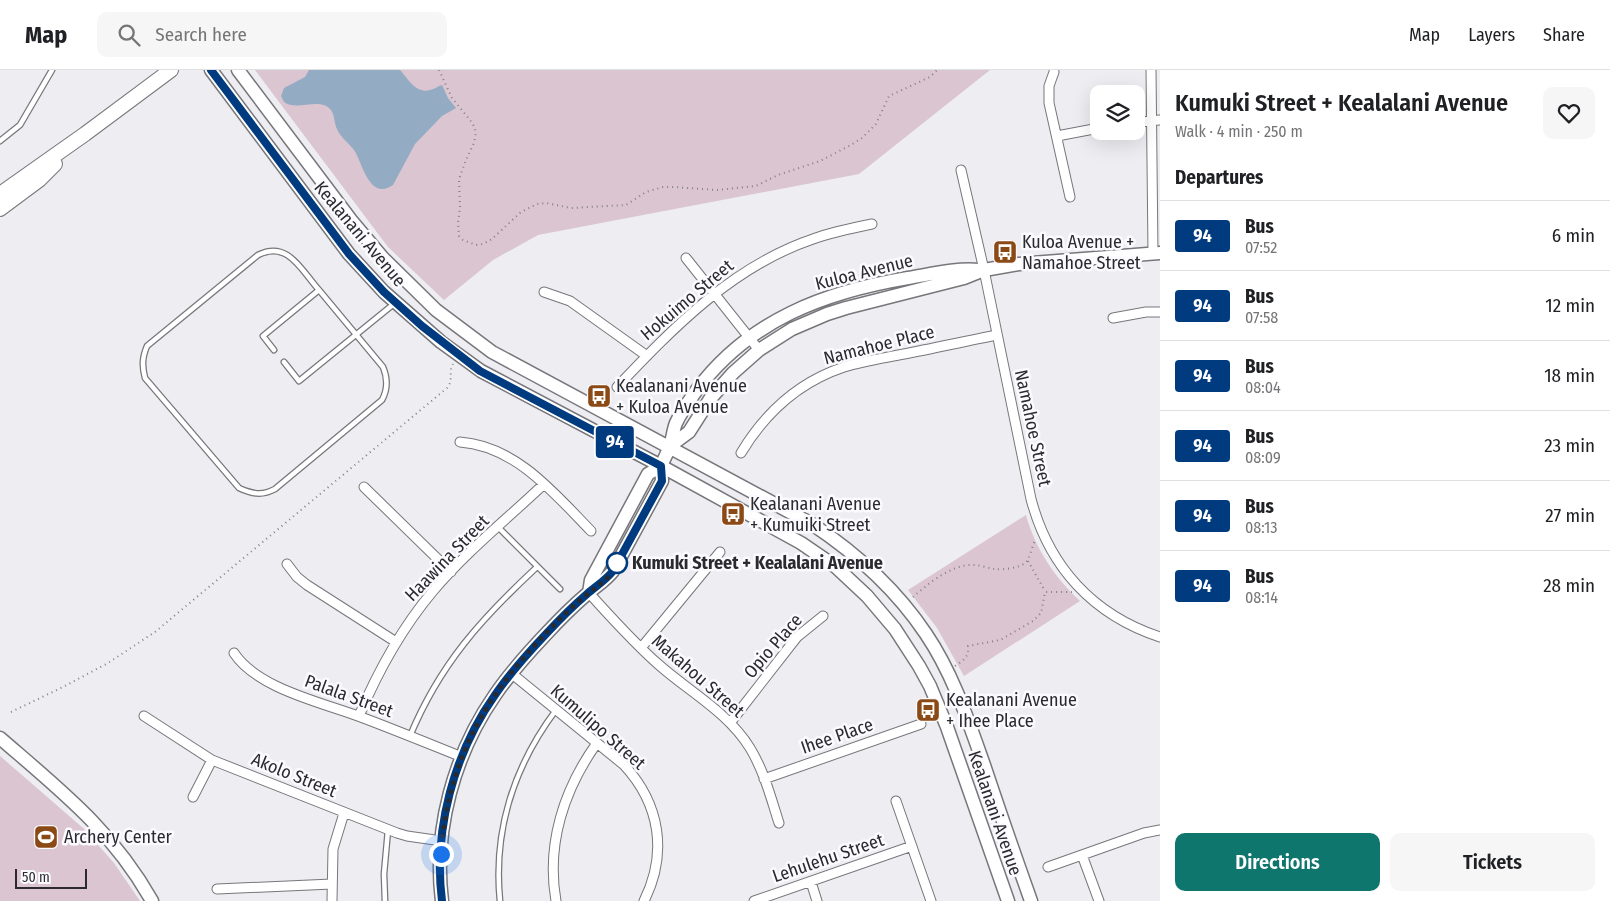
<!DOCTYPE html>
<meta charset="utf-8">
<style>
body{margin:0;font-family:"Fira Sans Condensed",sans-serif;background:#f6f6f6;color:#202124;height:100vh;display:flex;flex-direction:column;font-size:19px;white-space:nowrap}
*{box-sizing:border-box;margin:0}
p{font-size:16px;color:#757577}
.icon{flex:none;width:28px;height:28px;fill:none;stroke:currentColor;stroke-width:2;stroke-linecap:round;stroke-linejoin:round}
.map{position:relative;flex:1;overflow:hidden}
.panel{display:flex;flex-direction:column;background:#fff;width:450px}
.panel>*{flex:none}
.badge{padding:0 10px;border-radius:4px;font-size:18px;line-height:32px}
.fabs{position:absolute;left:1090px;top:15px;display:grid;gap:10px}
.fabs a{display:grid;place-items:center;width:55px;height:55px;border-radius:10px;background:#fff;box-shadow:0 5px 20px #0002;font-size:25px}
.scale{position:absolute;left:15px;bottom:12px;width:72px;box-sizing:border-box;padding-left:5px;border:2px solid #2b2b2d;border-top:0;font-size:14px;line-height:18px;white-space:nowrap;color:#2b2b2d;-webkit-text-stroke:4px #fbfaff;paint-order:stroke}
.you{position:absolute;width:25px;height:25px;margin:-12px;border:4px solid #fff;border-radius:50%;background:#1a73e8;box-shadow:0 0 0 8px #1a73e833}
.map>.badge{position:absolute;translate:-50% -50%;box-shadow:0 0 0 2px #fff}
h2{padding:0 15px;font-size:19px;line-height:45px}
.round{display:grid;place-items:center;flex:none;width:52px;height:52px;border-radius:10px;background:#f6f6f6}
.overview{display:flex;align-items:center;justify-content:space-between;height:85px;padding:0 15px}
h1{font-size:24px;font-weight:600;line-height:38px}
.action{display:flex;gap:10px;margin-top:auto;padding:10px 15px}
.action a{flex:1;height:58px;border-radius:10px;background:#0f766e;color:#fff;font-size:20px;font-weight:600;line-height:58px;text-align:center}
.action a+a{background:#f6f6f6;color:#202124}
ul{padding:0;list-style:none}
li{display:flex;align-items:center;gap:15px;height:70px;padding:0 15px;border-top:1px solid #e0e0e0}
li div{flex:1}
li b{display:block;font-size:19px}
li em{font-style:normal}
li .badge{min-width:55px;font-weight:700;text-align:center}
header{display:flex;align-items:center;gap:30px;box-sizing:border-box;height:70px;padding:0 25px;background:#fff;border-bottom:1px solid #e0e0e0}
header strong{font-size:24px}
nav{display:flex;gap:28px;margin-inline-start:auto;font-size:18px}
.search{width:350px;height:45px;background:#f6f6f6;display:flex;align-items:center;gap:12px;box-sizing:border-box;padding:0 18px;border-radius:10px;color:#757577;font-size:19px}
main{display:flex;flex:1;min-height:0}
.map>svg:first-child{display:block}
.green{fill:#dac5d1}
.water{fill:#93acc3}
.lines{fill:none;stroke-linecap:round;stroke-linejoin:round}
.lane-casing{stroke:#77767b;stroke-width:7}
.street-casing{stroke:#77767b;stroke-width:11}
.secondary-casing{stroke:#77767b;stroke-width:15}
.primary-casing{stroke:#77767b;stroke-width:16}
.path{stroke:#838286;stroke-width:2;stroke-dasharray:1 4;stroke-linecap:butt}
.lane{stroke:#fff;stroke-width:4.5}
.street{stroke:#fff;stroke-width:9}
.secondary{stroke:#fff;stroke-width:12}
.primary{stroke:#fff;stroke-width:14}
.line-casing{stroke:#fff;stroke-width:11}
.line{stroke:#003b80;stroke-width:8}
.walk{stroke:#2b2b2d;stroke-width:5;stroke-dasharray:0 9}
.stop-dot{fill:#fff;stroke:#003b80;stroke-width:2.5}
.labels{text-anchor:middle;stroke-width:5;stroke-linejoin:round;paint-order:stroke}
.street-label{font-size:18px;fill:#2b2b2d;stroke:#fbfaff}
.poi-label{font-size:18px;fill:#2b2b2d;stroke:#fbfaff;text-anchor:start}
.stop-label{font-size:18px;font-weight:bold;fill:#2b2b2d;stroke:#fbfaff;text-anchor:start}
</style>
<header>
<strong>Map</strong>
<div class="search"><svg class="icon" aria-label="search" viewBox="0 0 24 24"><circle cx="10" cy="10" r="6"/><path d="M15 15l6 6"/></svg>Search here</div>
<nav><a>Map</a><a>Layers</a><a>Share</a></nav>
</header>
<main>
<div class="map">
<svg width="1160" height="831" viewBox="0 0 1160 831">
<rect width="100%" height="100%" fill="#eeedf2"/>
<!-- green -->
<path class="green" d="M255 0H990L859 104 538 165 493 190 444 230 388 177Z
M1026 445C1035 478 1055 508 1080 531L964 606 937 558 908 520Z
M0 686 83 758 114 793 140 831H0Z"/>
<!-- water -->
<path class="water" d="M309 0H400C408 9 416 24 430 20 435 19 438 16 442 15L448 28 456 38 442 46 415 74 393 115C369 132 362 91 354 80 348 72 340 67 337 59 334 53 335 46 331 40 320 26 297 42 284 32L281 26 284 18 305 7Z"/>
<g class="lines">
<defs>
<path id="lane" d="M0 71 20 55 52 0
M274 280 263 266 319 220 383 297C388 309 388 319 382 330L275 419C262 426 252 424 239 418L145 308C142 296 142 288 147 276L258 185C288 170 301 200 319 220
M284 292 299 311 395 233
M498 457 560 519
M410 666C440 594 481 549 537 497
M385 831 384 804 388 760
M500 831C493 761 514 696 556 640"/>
<path id="street" d="M1151 0 1153 183
M1054 2 1049 16V33L1070 127
M1136 52 1160 50
M1057 66 1099 58
M961 100 984 200 1031 429C1049 497 1093 545 1160 567
M686 188 759 280
M544 222 570 231 647 286
M1113 248 1146 242H1160
M617 317C674 257 733 196 813 169 832 162 852 158 872 154
M460 372C516 376 555 424 591 461
M741 383C765 343 799 312 844 297 863 291 884 288 904 284 935 278 966 271 997 265
M364 417 451 502
M287 494 297 507 307 515 396 572
M589 523C611 547 633 572 658 594 688 621 728 642 750 678 764 701 771 728 779 753
M641 578 720 482
M234 583C257 618 320 632 358 646 393 659 427 673 462 687
M511 603 624 695C660 734 668 783 644 831
M144 646 212 690 397 763 407 766 442 771
M359 646C378 601 401 559 433 521 466 482 507 449 544 414
M730 653 797 567 823 546
M764 709 921 654
M193 727 212 690
M896 731 931 831
M1082 785 1099 831
M1048 797 1144 763 1160 760
M811 812 817 831
M217 819 332 814
M332 831 333 779 344 743
M556 831C546 774 564 719 597 673
M754 831 912 776"/>
<path id="secondary" d="M211 0 349 184 384 222 441 272 481 301 661 396 801 473 836 497 867 526 895 559 919 596 930 616 947 657 1008 831
M238 0 351 150 383 188 436 240 492 282 812 454C857 484 896 519 926 564 953 604 968 650 984 695 999 740 1015 786 1031 831
M670 376 689 362 710 329 733 303 759 280 792 259 827 244 846 238 964 208 984 200 1019 194 1160 183
M661 396C664 389 668 382 670 375 673 368 673 360 676 353 681 342 689 331 696 321 749 250 824 222 908 208 932 204 955 198 979 200
M589 523 591 510 648 404 661 396
M0 668C60 720 112 760 152 831
M442 831C433 760 454 684 495 625 510 603 528 583 546 564 559 550 573 536 587 524 596 516 605 511 613 501L662 411 661 396"/>
<path id="primary" d="M0 124 85 64 171 0
M0 139 39 110 55 94"/>
</defs>
<!-- lane casing -->
<use href="#lane" class="lane-casing"/>
<!-- street casing -->
<use href="#street" class="street-casing"/>
<!-- secondary casing -->
<use href="#secondary" class="secondary-casing"/>
<!-- primary casing -->
<use href="#primary" class="primary-casing"/>
<!-- path -->
<path class="path" d="M439 0 452 28 470 50 474 56 476 63 474 73 466 90 459 109 460 138 458 153 459 166 463 170 476 175 483 174 492 169 521 142 537 134 546 133 571 138 626 135 646 122 663 117H674L717 120 756 116 778 105 820 91 851 75 862 68 876 54 889 26 930 7 937 0
M1028 491 1045 521
M913 527C928 514 948 497 969 495 978 494 987 498 995 499 1003 500 1019 498 1025 493 1030 490 1032 475 1036 469
M955 596C964 590 969 587 968 576L1000 570 1033 551 1041 543 1045 522H1072
M11 642 65 616 108 593 155 562 447 318C454 310 448 302 453 294"/>
<!-- lane -->
<use href="#lane" class="lane"/>
<!-- street -->
<use href="#street" class="street"/>
<!-- secondary -->
<use href="#secondary" class="secondary"/>
<!-- primary -->
<use href="#primary" class="primary"/>
</g>
<g class="lines">
<defs>
<path id="line" d="M211 0 349 184 384 222 422 256 480 301 661 396 662 411 613 501C605 511 596 516 587 524 573 536 559 550 546 564 528 583 510 603 495 625 454 683 433 760 442 831"/>
</defs>
<!-- line casing -->
<use href="#line" class="line-casing"/>
<!-- line -->
<use href="#line" class="line"/>
<!-- walk -->
<path class="walk" d="M441 784C448 691 483 629 547 562 560 549 574 534 589 523 596 517 603 513 609 506 614 500 617 493 621 486L617 493"/>
</g>
<!-- icons -->
<defs>
<symbol id="bus-square" viewBox="-11 -11 22 22"><rect x="-9" y="-9" width="18" height="18" rx="4" fill="#8b4a15" stroke="#fbfaff"/><path d="M-5-6H5V4H4V6H2V4H-2V6H-4V4H-5ZM-3.5-4V0h7V-4ZM-3.5 1.2v1.5H-2V1.2ZM2 1.2v1.5H3.5V1.2Z" fill="#fff"/></symbol>
<symbol id="stadium-square" viewBox="-11 -11 22 22"><rect x="-9" y="-9" width="18" height="18" rx="4" fill="#8b4a15" stroke="#fbfaff"/><path d="M0-5a6.5 5 0 1 0 0 10a6.5 5 0 1 0 0-10ZM-3.5-1.8h7v3.6h-7Z" fill="#fff"/></symbol>
</defs>
<g fill-rule="evenodd">
<use href="#bus-square" x="991" y="168" width="28" height="28"/>
<use href="#bus-square" x="585" y="312" width="28" height="28"/>
<use href="#bus-square" x="719" y="430" width="28" height="28"/>
<use href="#bus-square" x="914" y="626" width="28" height="28"/>
<use href="#stadium-square" x="32" y="753" width="28" height="28"/>
</g>
<!-- markers -->
<circle class="stop-dot" cx="617" cy="493" r="10"/>
<g class="labels">
<!-- street labels -->
<g class="street-label">
<text transform="translate(360 164) rotate(50)" y="6">Kealanani Avenue</text>
<text transform="translate(864 202) rotate(-14)" y="6">Kuloa Avenue</text>
<text transform="translate(687 230) rotate(-40)" y="6">Hokuimo Street</text>
<text transform="translate(879 275) rotate(-14)" y="6">Namahoe Place</text>
<text transform="translate(1033 358) rotate(78)" y="6">Namahoe Street</text>
<text transform="translate(447 488) rotate(-46)" y="6">Haawina Street</text>
<text transform="translate(773 576) rotate(-49)" y="6">Opio Place</text>
<text transform="translate(698 606) rotate(41)" y="6">Makahou Street</text>
<text transform="translate(349 626) rotate(20)" y="6">Palala Street</text>
<text transform="translate(598 657) rotate(41)" y="6">Kumulipo Street</text>
<text transform="translate(837 666) rotate(-19)" y="6">Ihee Place</text>
<text transform="translate(294 705) rotate(22)" y="6">Akolo Street</text>
<text transform="translate(995 743) rotate(71)" y="6">Kealanani Avenue</text>
<text transform="translate(828 788) rotate(-19)" y="6">Lehulehu Street</text>
</g>
<!-- poi labels -->
<g class="poi-label">
<text x="1022" y="178">Kuloa Avenue +<tspan x="1022" dy="21">Namahoe Street</tspan></text>
<text x="616" y="322">Kealanani Avenue<tspan x="616" dy="21">+ Kuloa Avenue</tspan></text>
<text x="750" y="440">Kealanani Avenue<tspan x="750" dy="21">+ Kumuiki Street</tspan></text>
<text x="946" y="636">Kealanani Avenue<tspan x="946" dy="21">+ Ihee Place</tspan></text>
<text x="64" y="773">Archery Center</text>
</g>
<!-- stop labels -->
<g class="stop-label">
<text x="632" y="499">Kumuki Street + Kealalani Avenue</text>
</g>
</g>
</svg>
<div class="fabs">
<a><svg class="icon" aria-label="layers" viewBox="0 0 24 24"><path d="M12 4l9 5-9 5-9-5zM3 14l9 5 9-5"/></svg></a>
</div>
<div class="scale">50 m</div>
<div class="you" style="left:441px;top:784px"></div>
<b class="badge" style="left:615px;top:372px;background:#003b80;color:#fff">94</b>
</div>
<section class="panel">
<div class="overview"><div><h1>Kumuki Street + Kealalani Avenue</h1><p>Walk · 4 min · 250 m</p></div><a class="round"><svg class="icon" aria-label="heart" viewBox="0 0 24 24"><path d="M12 20l-8-8c-3-5 5-10 8-4 3-6 11-1 8 4z"/></svg></a></div>
<h2>Departures</h2>
<ul>
<li><span class="badge" style="background:#003b80;color:#fff">94</span><div><b>Bus</b><p>07:52</p></div><em>6 min</em></li>
<li><span class="badge" style="background:#003b80;color:#fff">94</span><div><b>Bus</b><p>07:58</p></div><em>12 min</em></li>
<li><span class="badge" style="background:#003b80;color:#fff">94</span><div><b>Bus</b><p>08:04</p></div><em>18 min</em></li>
<li><span class="badge" style="background:#003b80;color:#fff">94</span><div><b>Bus</b><p>08:09</p></div><em>23 min</em></li>
<li><span class="badge" style="background:#003b80;color:#fff">94</span><div><b>Bus</b><p>08:13</p></div><em>27 min</em></li>
<li><span class="badge" style="background:#003b80;color:#fff">94</span><div><b>Bus</b><p>08:14</p></div><em>28 min</em></li>
</ul>
<div class="action"><a>Directions</a><a>Tickets</a></div>
</section>
</main>
